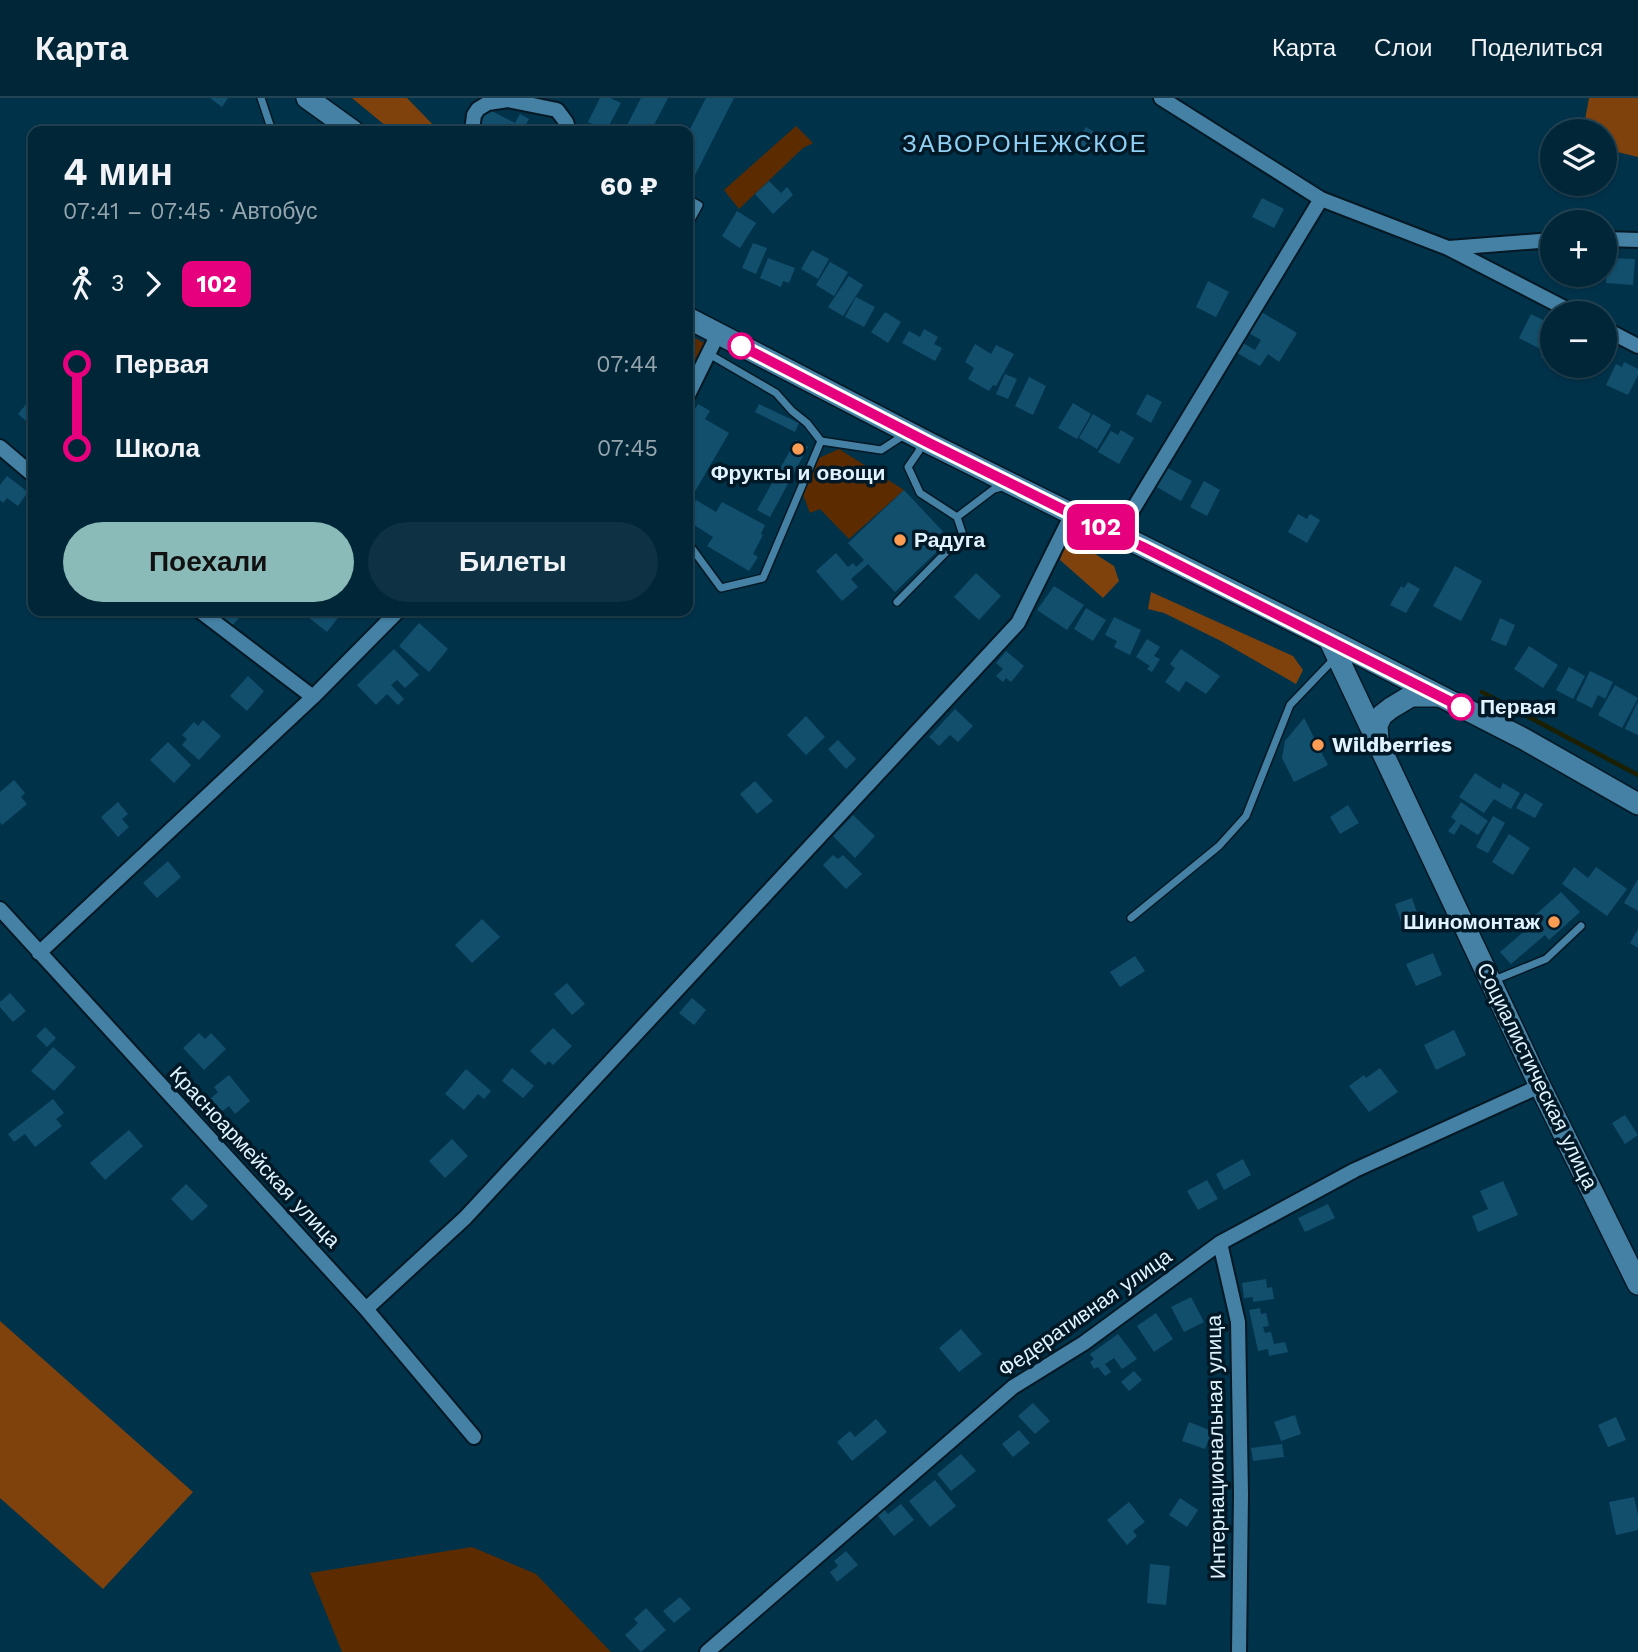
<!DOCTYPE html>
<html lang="ru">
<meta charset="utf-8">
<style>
body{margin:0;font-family:"Work Sans",sans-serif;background:#0e3243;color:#f1f3f6;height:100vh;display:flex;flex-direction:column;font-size:26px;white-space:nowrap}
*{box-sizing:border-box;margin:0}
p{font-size:23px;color:#95a5ae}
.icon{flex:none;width:38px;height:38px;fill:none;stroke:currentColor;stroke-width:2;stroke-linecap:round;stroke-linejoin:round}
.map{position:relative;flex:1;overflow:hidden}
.side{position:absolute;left:28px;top:28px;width:665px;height:490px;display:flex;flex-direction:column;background:#002638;border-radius:14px;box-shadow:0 2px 5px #0004,0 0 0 2px #224353}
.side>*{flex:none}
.badge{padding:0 14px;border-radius:10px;font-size:24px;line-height:46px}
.tools{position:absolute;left:1540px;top:21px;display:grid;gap:14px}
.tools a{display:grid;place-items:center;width:77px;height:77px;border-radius:50%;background:#002638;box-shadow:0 2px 5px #0004,0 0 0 2px #224353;font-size:35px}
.map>.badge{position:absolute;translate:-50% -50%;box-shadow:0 0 0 4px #fff}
.legs{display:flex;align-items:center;gap:10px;height:77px;padding:0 35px;font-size:23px}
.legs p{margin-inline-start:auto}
.head{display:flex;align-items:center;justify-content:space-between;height:119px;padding:0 35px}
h1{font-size:38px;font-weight:700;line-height:52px}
.button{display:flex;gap:14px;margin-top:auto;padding:14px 35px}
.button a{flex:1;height:80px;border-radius:42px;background:#8bbbb9;color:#111;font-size:28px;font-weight:700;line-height:80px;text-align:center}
.button a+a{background:#0e3243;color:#f1f3f6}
ul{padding:0 35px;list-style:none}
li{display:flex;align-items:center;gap:24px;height:84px;font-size:26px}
li i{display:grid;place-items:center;width:10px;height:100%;margin:0 9px;background:currentColor}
li i::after{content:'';width:18px;height:18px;margin:-9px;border:5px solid;border-radius:50%;background:#002638}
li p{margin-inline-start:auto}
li:first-child i{background:linear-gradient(#0000 50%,currentColor 0)}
li:last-child i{background:linear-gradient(currentColor 50%,#0000 0)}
header{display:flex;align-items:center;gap:42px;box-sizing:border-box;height:98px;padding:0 35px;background:#002638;border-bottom:2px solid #224353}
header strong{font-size:33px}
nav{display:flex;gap:38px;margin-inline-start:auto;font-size:24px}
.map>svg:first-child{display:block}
.green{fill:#5c2c00}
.forest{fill:#7f420c}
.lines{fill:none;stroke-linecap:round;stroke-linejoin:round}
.stream{stroke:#1c1f00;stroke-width:4.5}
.building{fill:#124f6d}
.lane-casing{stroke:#061823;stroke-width:10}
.street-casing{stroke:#061823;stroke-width:18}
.secondary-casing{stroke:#061823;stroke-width:24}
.lane{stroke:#4481a4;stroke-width:7}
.street{stroke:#4481a4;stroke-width:14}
.secondary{stroke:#4481a4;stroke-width:21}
.line-1-casing{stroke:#fff;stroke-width:16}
.line-1{stroke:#e6007e;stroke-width:10}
.stop-1-dot{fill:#fff;stroke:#e6007e;stroke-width:3.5}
.poi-dot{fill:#fd9d54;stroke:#011926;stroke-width:2.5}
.labels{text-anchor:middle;stroke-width:7;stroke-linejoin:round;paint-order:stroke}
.poi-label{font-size:21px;font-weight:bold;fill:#e1f3ff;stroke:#011926;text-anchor:start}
.stop-label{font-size:21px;font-weight:bold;fill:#e1f3ff;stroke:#011926;text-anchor:start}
.street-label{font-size:21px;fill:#e1f3ff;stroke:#011926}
.quarter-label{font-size:24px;letter-spacing:2px;fill:#91d0f5;stroke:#011926}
</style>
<header>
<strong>Карта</strong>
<nav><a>Карта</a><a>Слои</a><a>Поделиться</a></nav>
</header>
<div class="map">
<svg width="1638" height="1554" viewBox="0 0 1638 1554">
<rect width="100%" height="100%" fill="#00324a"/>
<!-- green -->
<path class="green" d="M796 28 813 45 803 50 739 111 724 92Z
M688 236 708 247 688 284Z
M839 351 904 392 849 441 820 411 810 415 803 397 819 360Z
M472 1449 536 1476 611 1554H342L310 1475Z"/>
<!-- forest -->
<path class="forest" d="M352 0H407L439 33H392Z
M1589 0H1638V59L1605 51V33H1583Z
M1067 438 1114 468 1119 483 1103 500 1060 462Z
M1151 494 1293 558 1303 572 1296 586 1221 543 1164 515 1148 511Z
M0 1223 193 1394 103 1491 0 1400Z"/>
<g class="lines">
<!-- stream -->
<path class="stream" d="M1482 594 1638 677"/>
</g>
<!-- building -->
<path class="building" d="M210 0H228L222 9Z
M600 0H610L621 5 606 33 588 24Z
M641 0H668L654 27 666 33H624Z
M706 0H734L693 81 688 78V35Z
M488 11 515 25 520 16 529 21 524 30 530 33H476Z
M1086 29 1098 36 1087 55 1074 47Z
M769 83 781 95 787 89 793 97 773 116 755 96Z
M1262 100 1284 111 1274 130 1252 119Z
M737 113 756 125 740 150 722 138Z
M753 145 767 150 756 176 742 170Z
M812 152 829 161 818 181 801 171Z
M768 160 795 170 789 185 783 183 781 189 760 180Z
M1607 160 1635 161 1633 187 1606 185Z
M830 164 848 174 834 198 816 187Z
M849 178 863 187 843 218 828 209Z
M1208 183 1229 194 1216 219 1196 209Z
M856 199 875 209 864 229 845 219Z
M1260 213 1297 235 1279 264 1268 256 1260 268 1237 255 1243 245 1255 252 1261 242 1247 234Z
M885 214 901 224 888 245 871 234Z
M1531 216 1547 224 1544 230 1552 234V264L1541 259 1544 253 1519 240Z
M924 231 938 239 934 246 942 250 935 263 902 245 909 233 920 239Z
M975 246 991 256 996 247 1014 256 996 288 993 287 989 293 968 281 974 270 965 264Z
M1624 264 1638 271V277L1628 297 1606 287 1616 266 1622 269Z
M1005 276 1017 281 1008 301 996 296Z
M1029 279 1046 288 1033 317 1015 308Z
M1147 296 1162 304 1151 325 1136 316Z
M33 298V329L18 316Z
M1073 305 1091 316 1077 341 1058 330Z
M698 306 710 313 705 321 729 335 690 402 688 401V317L690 314 692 316Z
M759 306 799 325 795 334 755 314Z
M1093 316 1111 327 1097 351 1079 340Z
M1121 332 1134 340 1119 366 1098 354 1111 333 1118 337Z
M796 342 808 349 770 419 757 412Z
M1166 369 1192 383 1181 403 1155 388Z
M7 378 28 394 18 408 7 400 3 405 0 402V387Z
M1204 383 1220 392 1207 418 1190 409Z
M904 392 950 441 895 494 868 466 851 481 858 489 842 503 816 473 836 455 848 469 853 465 856 469 864 462 848 445Z
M696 402 716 414 722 404 765 427 761 436 763 437 753 456 758 459 749 473 707 448 713 439 688 423V415Z
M1298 416 1307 421 1310 416 1320 422 1307 445 1288 434Z
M1455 468 1482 483 1461 523 1433 508Z
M976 475 1001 498 979 522 954 499Z
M1408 484 1420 491 1406 515 1390 507 1401 488 1404 490Z
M1054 488 1084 507 1067 532 1037 512Z
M1086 510 1106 522 1093 543 1074 531Z
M205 513H230L239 520 228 532Z
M305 513H335L340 517 327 534 303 515Z
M1114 519 1141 532 1130 557 1114 549 1117 543 1105 537Z
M1500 520 1515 527 1506 548 1491 542Z
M419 525 448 551 429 574 399 548Z
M1147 541 1160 549 1154 558 1160 561 1152 574 1147 571 1150 568 1136 559Z
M1529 548 1558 567 1543 590 1514 571Z
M394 551 419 577 405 590 397 582 391 587 404 601 398 607 387 596 376 607 357 587Z
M1181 551 1220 578 1206 596 1186 583 1179 594 1165 584 1175 570 1170 566Z
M1006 553 1024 568 1011 584 1006 580 1003 584 996 578 1003 571 996 565Z
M1569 569 1585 578 1573 601 1556 592Z
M1590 573 1613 584 1605 601 1598 597 1592 610 1576 602Z
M248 578 264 593 247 613 230 598Z
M1615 587 1638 600 1622 630 1598 617Z
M1638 603V637L1625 631Z
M955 611 973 628 958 644 950 637 939 648 929 639Z
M806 618 825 639 806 657 787 637Z
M1304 620 1328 667 1294 684 1282 660 1285 643Z
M203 622 221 638 199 662 182 647 187 641 182 637 194 624 198 628Z
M838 642 856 661 846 671 828 651Z
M168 644 191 667 174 685 150 662Z
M1475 675 1500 691 1503 685 1520 695 1511 711 1494 701 1484 715 1459 699Z
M14 682 25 695 21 699 27 706 2 727 0 724V694Z
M755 683 773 703 757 716 740 696Z
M1525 695 1543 706 1535 720 1516 710Z
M118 704 128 716 122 721 129 729 118 739 101 719Z
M1461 704 1488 723 1478 737 1461 726 1454 737 1448 733 1456 723 1451 719Z
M1348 707 1359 725 1340 736 1330 719Z
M853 717 875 738 855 760 833 738Z
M1493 718 1505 725 1488 755 1476 749Z
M1509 736 1530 750 1513 777 1492 764Z
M833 757 838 761 843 757 862 776 846 791 823 767Z
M168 763 181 779 157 800 143 785Z
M1574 769 1588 780 1596 769 1627 791 1607 818 1562 786Z
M1638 781V813L1624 805Z
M1561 794 1580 814 1549 842 1545 837 1511 866 1500 854 1535 824 1533 819Z
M1412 800 1422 829 1405 835 1395 806Z
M482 821 500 839 472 865 455 847Z
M1638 831V850L1630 845Z
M1433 855 1442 877 1416 888 1406 866Z
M1135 858 1145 873 1120 889 1110 874Z
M567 885 585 906 572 917 554 896Z
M10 895 26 913 13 924 0 909V904Z
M692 900 706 912 694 927 679 915Z
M45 929 56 940 47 949 36 938Z
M553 930 572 948 553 967 549 963 545 967 530 953Z
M1454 932 1466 957 1436 972 1424 947Z
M199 935 205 941 211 935 226 951 204 972 183 950Z
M53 949 76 969 54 993 31 973Z
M512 970 534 988 523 1000 502 983Z
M1380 970 1398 994 1369 1014 1349 988 1364 977 1366 980Z
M466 971 491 993 484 1001 478 996 464 1012 445 996Z
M229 977 250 1003 235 1016 229 1008 220 1015 209 1002 218 994 214 989Z
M53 1001 64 1015 56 1021 62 1028 35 1049 25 1036 14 1044 8 1036Z
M1625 1017 1638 1037 1625 1046 1612 1025Z
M129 1032 143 1048 105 1082 90 1065Z
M452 1041 468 1058 445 1080 429 1063Z
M1243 1061 1251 1077 1224 1092 1216 1076Z
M1207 1082 1218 1101 1198 1112 1187 1093Z
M1503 1083 1518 1117 1478 1134 1472 1118 1488 1111 1480 1093Z
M186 1086 208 1108 192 1123 171 1101Z
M1328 1106 1335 1120 1305 1134 1298 1120Z
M1266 1181 1267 1190 1272 1189 1274 1201 1253 1204V1199L1244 1200 1242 1185Z
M1191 1199 1204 1224 1184 1234 1171 1209Z
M1260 1210 1261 1216 1266 1215 1269 1228 1263 1229 1265 1235 1271 1234 1274 1246 1285 1244 1288 1254 1269 1258 1268 1251 1258 1253 1249 1212Z
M1156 1215 1173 1241 1154 1254 1137 1228Z
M961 1231 982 1256 959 1274 939 1250Z
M1118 1236 1137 1261 1122 1271 1114 1260 1105 1266 1111 1274 1105 1278 1098 1269 1094 1271 1090 1264 1094 1261 1090 1256Z
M1134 1273 1142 1282 1129 1293 1121 1284Z
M1033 1305 1050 1323 1035 1336 1018 1318Z
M1295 1317 1301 1336 1281 1343 1274 1324Z
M1616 1319 1626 1342 1608 1349 1598 1327Z
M876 1321 887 1334 852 1363 837 1344 850 1333 855 1339Z
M1189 1324 1212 1333 1205 1351 1182 1343Z
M1019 1332 1030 1345 1013 1359 1002 1346Z
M1282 1346 1284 1359 1253 1363 1251 1350Z
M961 1356 976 1373 951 1393 937 1376Z
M935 1382 956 1408 930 1429 909 1403Z
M1634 1399 1638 1417V1432L1616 1437 1609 1404Z
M1180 1400 1198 1412 1187 1429 1169 1417Z
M1129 1404 1145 1424 1133 1433 1137 1438 1127 1447 1107 1422Z
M901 1406 914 1422 894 1438 875 1414 882 1409 888 1416Z
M846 1453 858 1467 837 1484 830 1474 838 1468 834 1463Z
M1150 1466 1170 1468 1166 1507 1147 1505Z
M680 1499 691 1511 674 1525 663 1513Z
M646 1510 666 1532 641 1554 625 1537 638 1525 634 1521Z"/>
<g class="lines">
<defs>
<path id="lane" d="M261 0 272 33
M688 101 699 107 688 127
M709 256 776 295 792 313 807 325 821 343 881 352 904 337
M920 344 919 353 908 369 920 395 957 419 994 391 1006 388
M688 445 721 490 763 480 821 343
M897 504 963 437 957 419
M1131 820 1219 748 1246 718 1290 607 1334 561
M1492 883 1546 861 1581 828"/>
<path id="street" d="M1161 0 1321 101 1448 150 1574 215
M472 33 474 17 478 11 488 5 508 2 557 12 566 24 569 33
M1605 141 1638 142
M1449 150 1552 142
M1605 231 1638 248
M688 297 718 236
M0 349 33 377
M1118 436 1321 101
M200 513 313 599
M0 811 366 1211 474 1339
M39 855 313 599 398 513
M1220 1145 1238 1224 1241 1396 1239 1554
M366 1211 465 1120 1018 525 1072 416
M707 1554 1013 1289 1084 1245 1220 1145 1355 1072 1540 988"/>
<path id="secondary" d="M307 0 353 33
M688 220 929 345 1072 416 1118 436 1329 541 1524 641 1638 706
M1329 541 1540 988 1638 1186
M1378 643 1377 627 1382 617 1391 610 1411 598H1436"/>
</defs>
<!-- lane casing -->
<use href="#lane" class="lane-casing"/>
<!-- street casing -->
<use href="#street" class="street-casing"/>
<!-- secondary casing -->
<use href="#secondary" class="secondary-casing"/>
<!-- lane -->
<use href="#lane" class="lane"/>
<!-- street -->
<use href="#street" class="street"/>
<!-- secondary -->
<use href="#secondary" class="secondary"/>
</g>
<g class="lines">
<defs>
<path id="line-1" d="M741 248 929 345 1072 416 1143 449 1461 609"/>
</defs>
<!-- line-1 casing -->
<use href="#line-1" class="line-1-casing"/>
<!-- line-1 -->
<use href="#line-1" class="line-1"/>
</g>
<!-- markers -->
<g class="stop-1-dot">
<circle cx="741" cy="248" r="12"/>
<circle cx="1461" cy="609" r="12"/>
</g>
<g class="poi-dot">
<circle cx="798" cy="351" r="7"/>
<circle cx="900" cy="442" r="7"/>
<circle cx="1318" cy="647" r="7"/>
<circle cx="1554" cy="824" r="7"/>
</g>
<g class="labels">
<!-- poi labels -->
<g class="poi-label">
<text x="798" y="382" text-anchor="middle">Фрукты и овощи</text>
<text x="914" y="449">Радуга</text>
<text x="1332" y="654">Wildberries</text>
<text x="1540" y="831" text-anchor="end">Шиномонтаж</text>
</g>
<!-- stop labels -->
<g class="stop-label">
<text x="1480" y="616">Первая</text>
</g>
<!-- street labels -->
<g class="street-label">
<text transform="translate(1537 978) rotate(64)" y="7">Социалистическая улица</text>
<text transform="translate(255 1059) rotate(47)" y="7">Красноармейская улица</text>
<text transform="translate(1085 1215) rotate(-35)" y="7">Федеративная улица</text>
<text transform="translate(1216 1349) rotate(-91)" y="7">Интернациональная улица</text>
</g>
<!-- quarter labels -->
<g class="quarter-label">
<text x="1025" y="54">ЗАВОРОНЕЖСКОЕ</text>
</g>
</g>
</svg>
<div class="tools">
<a><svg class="icon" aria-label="layers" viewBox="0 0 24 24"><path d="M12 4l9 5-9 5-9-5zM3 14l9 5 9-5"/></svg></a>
<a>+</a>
<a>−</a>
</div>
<b class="badge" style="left:1101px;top:429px;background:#e6007e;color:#fff">102</b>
<section class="side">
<div class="head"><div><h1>4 мин</h1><p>07:41 – 07:45 · Автобус</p></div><b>60 ₽</b></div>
<div class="legs"><svg class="icon" aria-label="walk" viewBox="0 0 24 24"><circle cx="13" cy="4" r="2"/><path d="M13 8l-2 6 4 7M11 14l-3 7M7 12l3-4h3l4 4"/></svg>3<svg class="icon" aria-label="forward" viewBox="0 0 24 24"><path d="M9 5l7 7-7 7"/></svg><b class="badge" style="background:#e6007e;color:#fff">102</b></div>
<ul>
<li><i style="color:#e6007e"></i><b>Первая</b><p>07:44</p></li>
<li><i style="color:#e6007e"></i><b>Школа</b><p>07:45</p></li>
</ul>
<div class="button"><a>Поехали</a><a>Билеты</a></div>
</section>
</div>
